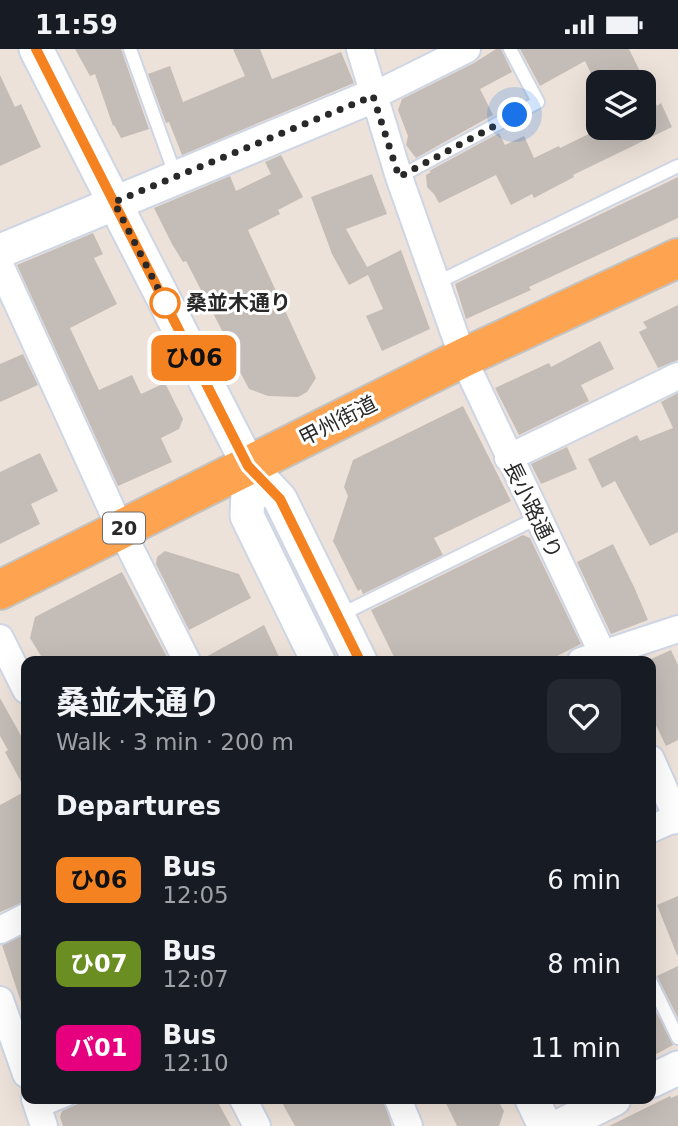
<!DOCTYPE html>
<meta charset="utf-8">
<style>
body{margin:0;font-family:"DejaVu Sans","Noto Sans JP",sans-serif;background:#242831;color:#f1f3f6;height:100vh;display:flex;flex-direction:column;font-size:26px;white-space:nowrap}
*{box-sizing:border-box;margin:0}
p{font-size:23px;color:#9ea1a6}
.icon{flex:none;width:38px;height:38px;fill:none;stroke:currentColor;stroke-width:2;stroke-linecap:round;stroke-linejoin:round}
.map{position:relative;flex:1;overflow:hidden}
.sheet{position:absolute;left:21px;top:607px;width:635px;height:448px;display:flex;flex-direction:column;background:#171b24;border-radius:14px;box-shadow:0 7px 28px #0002}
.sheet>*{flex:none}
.badge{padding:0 14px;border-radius:10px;font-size:24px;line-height:46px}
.buttons{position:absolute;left:586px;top:21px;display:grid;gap:14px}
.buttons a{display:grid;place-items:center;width:70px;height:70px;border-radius:14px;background:#171b24;box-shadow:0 7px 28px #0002;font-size:35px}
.you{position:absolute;width:35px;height:35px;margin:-18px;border:5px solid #fff;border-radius:50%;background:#1a73e8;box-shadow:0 0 0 10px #1a73e833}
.map>.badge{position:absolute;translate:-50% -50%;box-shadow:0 0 0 4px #fff}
h2{padding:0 35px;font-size:26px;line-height:63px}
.round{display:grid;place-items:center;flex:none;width:74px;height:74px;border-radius:14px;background:#242831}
.overview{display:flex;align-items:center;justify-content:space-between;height:119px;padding:0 35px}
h1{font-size:33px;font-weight:700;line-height:52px}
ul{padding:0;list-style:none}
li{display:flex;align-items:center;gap:21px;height:84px;padding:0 35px}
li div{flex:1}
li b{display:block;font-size:26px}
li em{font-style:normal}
li .badge{min-width:77px;font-weight:700;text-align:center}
.status{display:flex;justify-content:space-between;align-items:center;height:49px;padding:0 35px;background:#171b24;direction:ltr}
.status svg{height:19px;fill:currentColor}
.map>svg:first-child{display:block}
.building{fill:#c4bcb6}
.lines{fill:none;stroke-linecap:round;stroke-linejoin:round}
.service-casing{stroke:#ced5e4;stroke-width:16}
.minor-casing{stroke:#ced5e4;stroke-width:30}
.tertiary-casing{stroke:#ced5e4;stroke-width:37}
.trunk-casing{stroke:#c3c3c3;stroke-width:42}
.service{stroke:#fff;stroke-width:12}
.minor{stroke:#fff;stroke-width:26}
.tertiary{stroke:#fff;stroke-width:33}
.trunk{stroke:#fea450;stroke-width:38}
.line-casing{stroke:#fff;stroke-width:16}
.line{stroke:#f58220;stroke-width:10}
.walk{stroke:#292929;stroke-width:7;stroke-dasharray:0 12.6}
.stop-dot{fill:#fff;stroke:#f58220;stroke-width:3.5}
.labels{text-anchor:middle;stroke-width:6;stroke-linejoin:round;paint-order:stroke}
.shield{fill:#fff;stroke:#696969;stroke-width:2}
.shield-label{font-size:19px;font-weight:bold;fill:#292929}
.stop-label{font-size:21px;font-weight:bold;fill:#292929;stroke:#fff;text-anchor:start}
.street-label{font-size:21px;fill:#292929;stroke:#fff}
</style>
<div class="status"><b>11:59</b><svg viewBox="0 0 49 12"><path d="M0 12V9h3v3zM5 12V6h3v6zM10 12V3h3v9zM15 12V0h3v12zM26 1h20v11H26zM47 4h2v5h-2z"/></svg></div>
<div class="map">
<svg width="678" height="1077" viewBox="0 0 678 1077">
<rect width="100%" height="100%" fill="#ede2d9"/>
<!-- building -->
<path class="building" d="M75 0H121L149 80 121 89 114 76 113 77 95 25 90 27Z
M233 0H260L272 30 341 3 354 34 182 106 169 73 166 74 148 25 170 17 183 53 245 27Z
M496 0H501L512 23 480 40 493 66 416 109 406 96 408 87 398 61 402 50 474 14Z
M520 0H629L657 57 661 54 672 78 573 126 574 128 534 149 532 145 511 156 496 126 439 154 434 145 427 138 426 126 431 123 429 122 499 84 505 96 524 87 534 109 559 97 560 99 601 79H644V33H595L585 12 540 37Z
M0 26 15 58 21 55 41 98 0 117Z
M281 106 303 148 278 161 280 165 248 181 316 329 307 343 298 348 268 347 249 340 226 296 229 295 186 212 183 213 172 195 154 159 230 127 236 142 271 125 265 113Z
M372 125 387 165 346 180 367 218 401 201 430 280 382 302 366 267 383 260 368 226 349 236 332 205 311 148Z
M678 128V169L529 238 531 241 466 270 455 235Z
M93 184 103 205 94 209 117 255 70 279 99 341 132 326 141 345 165 334 183 370 179 380 161 389 172 413 118 437 17 216Z
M678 256V311L658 319 639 283 647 279 643 273Z
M600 292 614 320 581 336 589 352 519 386 495 339 549 314 551 318Z
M23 305 38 336 0 353V315Z
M678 344V483L650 497 615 432 602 439 588 410 637 386 640 392 673 379 661 353Z
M463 357 511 452 434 489 443 506 363 545 361 540 358 542 333 492 348 447 344 438 353 411Z
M567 398 577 420 541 435 531 415Z
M40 404 58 442 31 455 40 475 0 495V423Z
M523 486 530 489 581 595 547 612H396L371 561Z
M613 495 635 540 648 571 611 585 577 513Z
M165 502 239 525 251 549 189 581 156 515 157 508Z
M122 523 169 612H44L30 589 35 568Z
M264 576 281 612H203L202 610Z
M671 601 678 616V691L666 697 651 666V610Z
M0 649 24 692 26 690V742L5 703 8 701 0 687Z
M26 742V852L0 863V756Z
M678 847V906H677L657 856Z
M26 885V959H23L2 896Z
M678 917V969L657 927Z
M651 953 673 996 651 1008Z
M678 1046V1077H609L670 1047 671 1049Z
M89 1050H216L231 1077H63L60 1068 62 1062Z
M280 1050H383L392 1077H295Z
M444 1050H497L504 1062 499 1077H457Z"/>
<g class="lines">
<defs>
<path id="service" d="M130 0 176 128
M399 128 538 53 510 0
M436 234 678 117
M338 567 537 469
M651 933 678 989
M40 1062 69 1050"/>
<path id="minor" d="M360 0 399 128 463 309 606 612
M373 47 467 0
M0 216 121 481 187 612
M508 409 678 327
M0 589 26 641
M581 612 678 580
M651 710 678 771
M651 780 669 772 678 771
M0 881 26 868
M0 951 26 1025
M35 1050 44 1077
M243 1050 257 1077
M398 1050 409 1077"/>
<path id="tertiary" d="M36 0 249 417 280 450 360 612
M0 202 373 47
M249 417 247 467 318 612
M651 1032 678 1019
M532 1050 545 1077
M560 1077 614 1050"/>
<path id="trunk" d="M0 541 463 309 678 209"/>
</defs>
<!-- service casing -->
<use href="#service" class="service-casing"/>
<!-- minor casing -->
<use href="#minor" class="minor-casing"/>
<!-- tertiary casing -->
<use href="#tertiary" class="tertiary-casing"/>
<!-- trunk casing -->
<use href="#trunk" class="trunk-casing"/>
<!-- service -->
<use href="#service" class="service"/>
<!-- minor -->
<use href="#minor" class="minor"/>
<!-- tertiary -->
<use href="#tertiary" class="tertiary"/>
<!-- trunk -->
<use href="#trunk" class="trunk"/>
</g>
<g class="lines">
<defs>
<path id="line" d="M36 0 248 417 280 450 360 612"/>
</defs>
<!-- line casing -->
<use href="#line" class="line-casing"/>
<!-- line -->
<use href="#line" class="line"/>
<!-- walk -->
<path class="walk" d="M165 254 170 263 114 153 373 47 399 128 515 66"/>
</g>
<!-- markers -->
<circle class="stop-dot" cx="165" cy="254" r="14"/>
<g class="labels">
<!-- shield labels -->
<rect class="shield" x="103" y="463.5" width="42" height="31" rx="5"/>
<g class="shield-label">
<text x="124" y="486">20</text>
</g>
<!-- stop labels -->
<g class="stop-label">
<text x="186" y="261">桑並木通り</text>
</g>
<!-- street labels -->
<g class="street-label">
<text transform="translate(338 372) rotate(-27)" y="7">甲州街道</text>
<text transform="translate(533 461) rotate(64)" y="7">長小路通り</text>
</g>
</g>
</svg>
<div class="buttons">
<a><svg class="icon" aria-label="layers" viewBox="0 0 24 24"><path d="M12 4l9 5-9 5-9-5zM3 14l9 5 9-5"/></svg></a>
</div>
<div class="you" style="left:515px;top:66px"></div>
<b class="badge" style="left:194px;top:309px;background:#f58220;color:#111">ひ06</b>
<section class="sheet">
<div class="overview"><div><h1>桑並木通り</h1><p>Walk · 3 min · 200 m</p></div><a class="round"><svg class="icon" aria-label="heart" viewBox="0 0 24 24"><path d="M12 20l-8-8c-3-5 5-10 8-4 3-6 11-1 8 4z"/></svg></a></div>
<h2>Departures</h2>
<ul>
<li><span class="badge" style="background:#f58220;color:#111">ひ06</span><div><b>Bus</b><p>12:05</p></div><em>6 min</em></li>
<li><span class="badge" style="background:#6b8e23;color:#fff">ひ07</span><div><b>Bus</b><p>12:07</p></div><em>8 min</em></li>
<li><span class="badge" style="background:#e6007e;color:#fff">バ01</span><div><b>Bus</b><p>12:10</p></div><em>11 min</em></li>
</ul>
</section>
</div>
